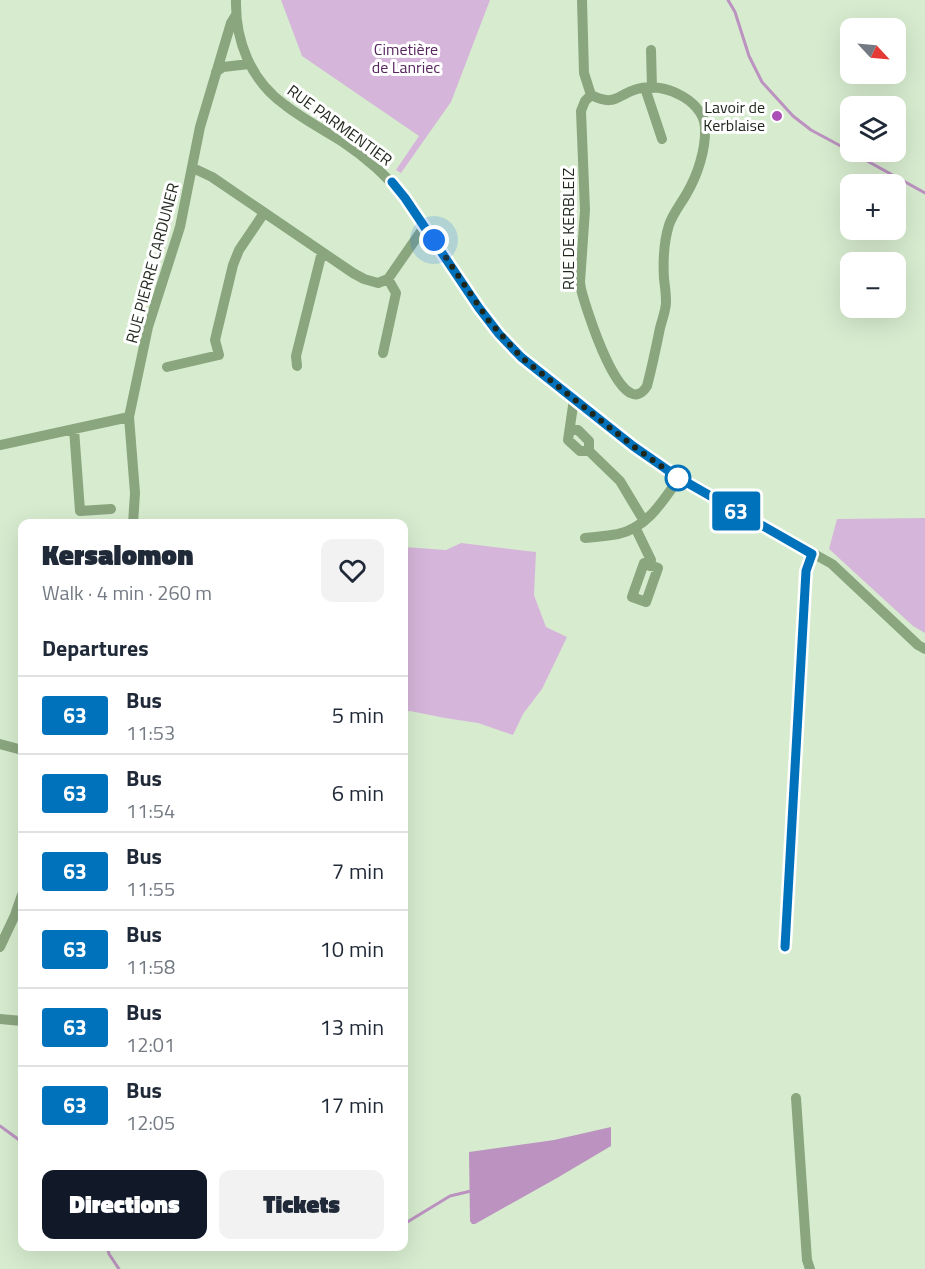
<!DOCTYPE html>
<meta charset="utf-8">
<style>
body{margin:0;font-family:"Titillium Web",sans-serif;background:#f2f2f3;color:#1f2937;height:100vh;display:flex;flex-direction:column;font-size:22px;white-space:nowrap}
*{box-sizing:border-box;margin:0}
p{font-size:20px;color:#747a83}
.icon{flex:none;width:33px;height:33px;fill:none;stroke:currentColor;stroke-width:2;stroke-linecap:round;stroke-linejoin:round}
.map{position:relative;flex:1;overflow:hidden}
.panel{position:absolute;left:18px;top:519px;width:390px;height:732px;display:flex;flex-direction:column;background:#fff;border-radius:12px;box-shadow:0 6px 24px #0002}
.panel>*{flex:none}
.badge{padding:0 12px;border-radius:4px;font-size:21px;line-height:39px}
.needle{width:39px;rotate:116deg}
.tools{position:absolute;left:840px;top:18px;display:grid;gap:12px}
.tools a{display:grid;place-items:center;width:66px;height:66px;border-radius:12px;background:#fff;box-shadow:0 6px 24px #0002;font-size:30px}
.you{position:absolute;width:30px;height:30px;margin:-15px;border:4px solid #fff;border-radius:50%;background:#1a73e8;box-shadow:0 0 0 9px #1a73e833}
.map>.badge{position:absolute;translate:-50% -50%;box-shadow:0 0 0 3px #fff}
h2{padding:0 24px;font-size:22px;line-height:54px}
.round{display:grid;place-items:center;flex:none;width:63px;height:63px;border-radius:12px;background:#f2f2f3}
.summary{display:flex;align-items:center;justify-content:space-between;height:102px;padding:0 24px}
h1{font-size:28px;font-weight:800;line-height:45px}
.cta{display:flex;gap:12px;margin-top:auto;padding:12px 24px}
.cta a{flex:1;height:69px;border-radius:12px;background:#111827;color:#fff;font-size:24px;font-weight:800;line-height:69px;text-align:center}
.cta a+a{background:#f2f2f3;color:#1f2937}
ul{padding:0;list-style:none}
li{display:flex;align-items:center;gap:18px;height:78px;padding:0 24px;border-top:2px solid #e0e1e3}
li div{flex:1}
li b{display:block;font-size:22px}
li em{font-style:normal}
li .badge{min-width:66px;font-weight:700;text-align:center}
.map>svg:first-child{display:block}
.green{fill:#d6b5da}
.water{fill:#bb92c0}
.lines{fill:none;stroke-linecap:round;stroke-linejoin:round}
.stream{stroke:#bb92c0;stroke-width:3}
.street{stroke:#8aa67f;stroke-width:10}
.line-casing{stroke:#fff;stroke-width:14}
.line{stroke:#0072bc;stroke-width:9}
.walk{stroke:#1f271c;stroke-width:6;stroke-dasharray:0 10.8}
.poi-dot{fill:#ac4eb8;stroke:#fff;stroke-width:2}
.stop-dot{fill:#fff;stroke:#0072bc;stroke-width:3}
.labels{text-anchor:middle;stroke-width:6;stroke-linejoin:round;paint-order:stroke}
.park-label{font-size:16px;fill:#58265f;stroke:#fff}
.poi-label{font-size:16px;fill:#1f271c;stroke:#fff;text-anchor:end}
.street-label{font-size:16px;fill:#1f271c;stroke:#fff}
</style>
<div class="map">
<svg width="925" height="1269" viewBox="0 0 925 1269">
<rect width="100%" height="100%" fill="#d7eccf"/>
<!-- green -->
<path class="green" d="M281 0H490L451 102 401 173 396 170 419 136 302 56Z
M925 518V633L913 626 829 549 837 519Z
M461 543 536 552 534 595 546 627 567 637 542 689 523 714 513 735 478 723 445 718 410 711 404 712V547L446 550Z"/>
<!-- water -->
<path class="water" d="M611 1127V1146L557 1178 475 1224H472L470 1221 469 1152 554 1140Z"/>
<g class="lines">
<!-- stream -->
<path class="stream" d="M728 0 735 12 749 56 762 82 793 116 811 130 850 151
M851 152 925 193
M0 1126 22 1142
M404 1224 450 1196 471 1191
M107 1246 109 1254 119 1269"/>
<!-- street -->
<path class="street" d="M236 0C235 41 251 81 285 105 303 119 324 130 343 142 367 158 387 176 405 198L479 308 488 321 521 357 633 446 679 478 832 564 918 645 925 649
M582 0 584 73 591 95C616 107 616 95 637 89 649 85 667 88 678 94 691 100 704 112 705 127 706 149 698 174 687 193 681 204 673 213 669 225 664 241 663 262 664 279 665 286 666 294 666 302 666 310 662 320 660 328 656 348 652 367 647 386 622 427 585 305 581 289L580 282 585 210 581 111 585 101 591 95
M651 50 652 88
M216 72 223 67 249 64
M645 88 662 139
M193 168 212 177 353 273 364 279 378 283 388 279 424 227
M383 353 396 293 388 279
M297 366 296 356 322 252
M167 367 219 355 215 340 233 265 239 250 264 213
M574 399 568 440 580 451H589L620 481 644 521
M74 429 80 511 111 509
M570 429 578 430 589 441V451
M0 445 129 417
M133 524 135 493 129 417 148 327 180 227 200 127 231 23 236 15
M635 527 651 560 650 566
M585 538C596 537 607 536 618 534 647 528 663 501 679 478
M644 563 658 568 646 602 632 597Z
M0 744 22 750
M0 947 15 915 22 895
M785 947 806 571 812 554
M0 1019 22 1021
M796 1098 807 1260 810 1269"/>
</g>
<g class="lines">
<defs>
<path id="line" d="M392 182 405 198 479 308 499 334 521 357 633 446 679 478 812 554 806 571 785 947"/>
</defs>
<!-- line casing -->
<use href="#line" class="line-casing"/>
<!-- line -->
<use href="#line" class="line"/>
<!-- walk -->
<path class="walk" d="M434 240 489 321 521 357 633 446 678 478"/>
</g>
<!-- markers -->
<circle class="poi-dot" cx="777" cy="116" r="6"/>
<circle class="stop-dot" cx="678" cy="478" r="12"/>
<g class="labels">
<!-- park labels -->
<g class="park-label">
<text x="406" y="55">Cimetière<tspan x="406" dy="18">de Lanriec</tspan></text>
</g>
<!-- poi labels -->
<g class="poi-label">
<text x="765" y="113">Lavoir de<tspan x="765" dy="18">Kerblaise</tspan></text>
</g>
<!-- street labels -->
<g class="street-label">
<text transform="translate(340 125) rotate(36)" y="6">RUE PARMENTIER</text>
<text transform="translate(568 229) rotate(-90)" y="6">RUE DE KERBLEIZ</text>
<text transform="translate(152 263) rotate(-75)" y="6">RUE PIERRE CARDUNER</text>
</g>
</g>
</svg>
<div class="tools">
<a><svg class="needle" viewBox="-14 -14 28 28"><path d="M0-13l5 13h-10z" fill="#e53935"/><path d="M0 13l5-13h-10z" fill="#747a83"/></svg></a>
<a><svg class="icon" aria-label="layers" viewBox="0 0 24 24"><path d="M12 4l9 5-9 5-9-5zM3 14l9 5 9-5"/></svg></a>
<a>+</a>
<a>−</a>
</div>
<div class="you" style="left:434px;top:240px"></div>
<b class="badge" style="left:736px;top:511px;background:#0072bc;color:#fff">63</b>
<section class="panel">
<div class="summary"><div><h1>Kersalomon</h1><p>Walk · 4 min · 260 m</p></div><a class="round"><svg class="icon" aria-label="heart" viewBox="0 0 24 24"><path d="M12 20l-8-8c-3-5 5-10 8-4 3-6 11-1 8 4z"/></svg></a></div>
<h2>Departures</h2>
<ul>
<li><span class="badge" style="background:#0072bc;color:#fff">63</span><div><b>Bus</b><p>11:53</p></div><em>5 min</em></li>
<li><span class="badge" style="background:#0072bc;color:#fff">63</span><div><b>Bus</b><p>11:54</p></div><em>6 min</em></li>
<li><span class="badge" style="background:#0072bc;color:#fff">63</span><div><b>Bus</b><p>11:55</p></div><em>7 min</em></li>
<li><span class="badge" style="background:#0072bc;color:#fff">63</span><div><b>Bus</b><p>11:58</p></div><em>10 min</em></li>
<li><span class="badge" style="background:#0072bc;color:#fff">63</span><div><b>Bus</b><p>12:01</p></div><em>13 min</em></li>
<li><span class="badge" style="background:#0072bc;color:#fff">63</span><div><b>Bus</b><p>12:05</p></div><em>17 min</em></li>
</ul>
<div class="cta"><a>Directions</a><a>Tickets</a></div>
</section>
</div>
